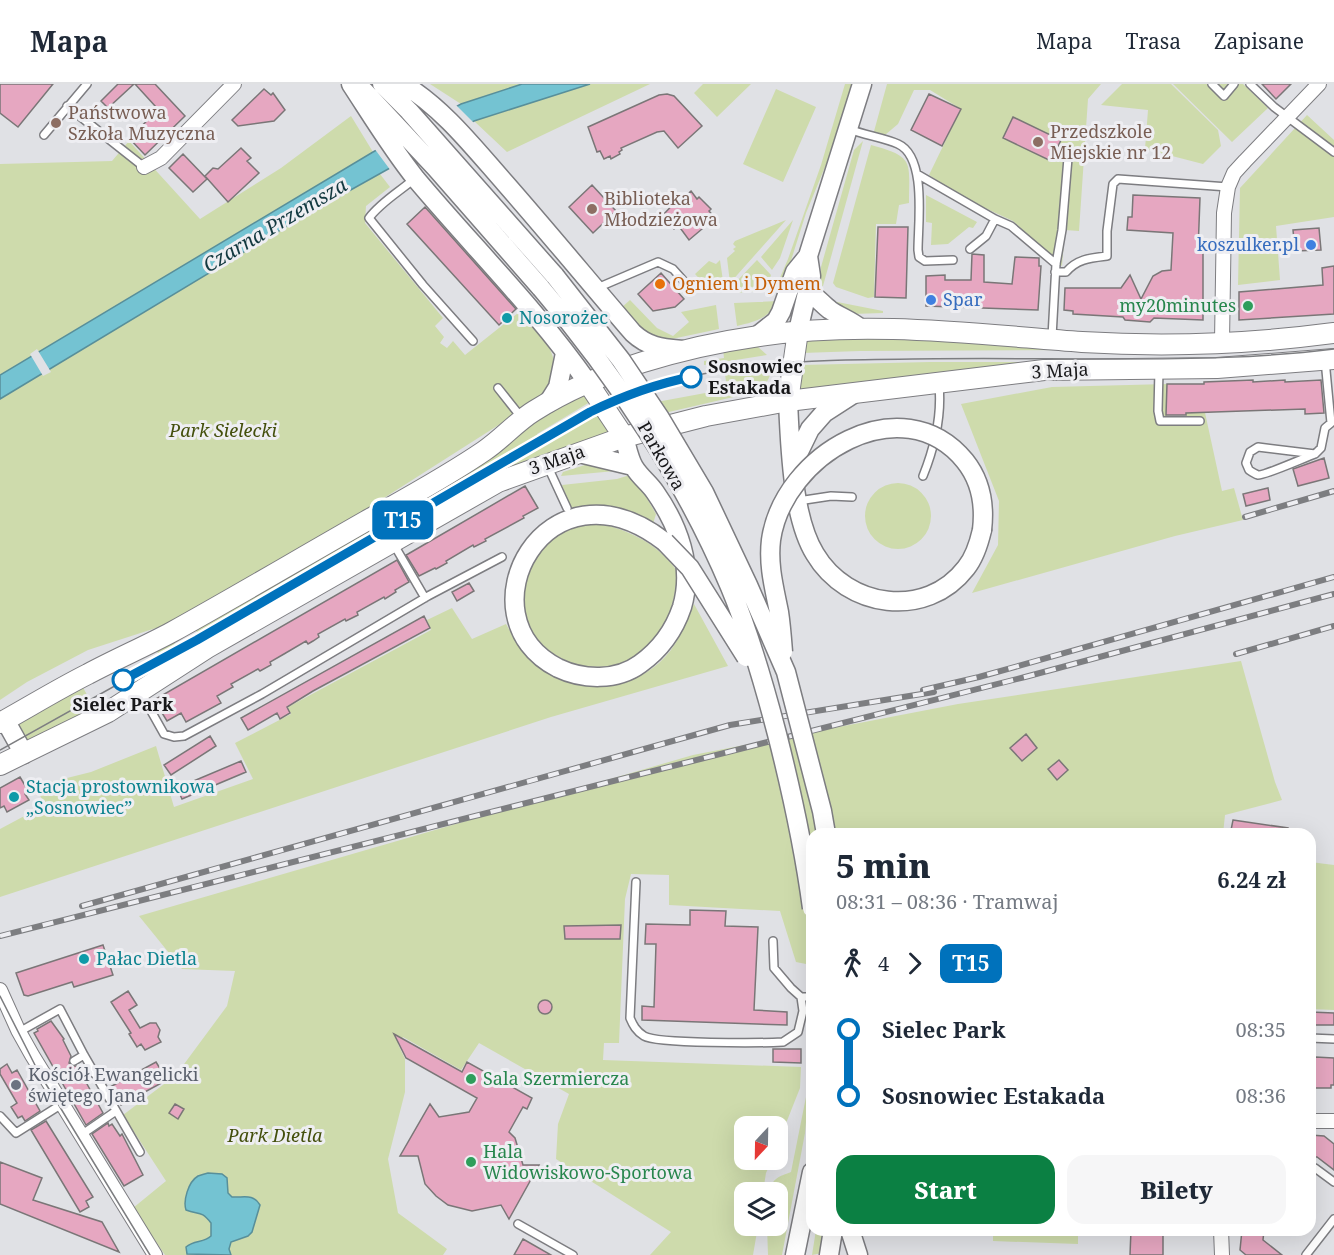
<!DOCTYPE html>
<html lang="pl">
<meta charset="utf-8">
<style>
body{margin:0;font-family:"Noto Serif",serif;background:#f6f6f7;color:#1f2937;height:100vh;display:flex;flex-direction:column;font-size:22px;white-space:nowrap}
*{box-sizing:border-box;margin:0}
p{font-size:20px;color:#747a83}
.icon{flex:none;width:33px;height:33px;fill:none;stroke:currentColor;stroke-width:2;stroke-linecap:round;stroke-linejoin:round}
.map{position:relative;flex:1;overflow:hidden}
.drawer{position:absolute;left:806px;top:744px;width:510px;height:408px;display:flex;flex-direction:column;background:#fff;border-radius:18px;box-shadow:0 6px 24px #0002}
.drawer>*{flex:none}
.badge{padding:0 12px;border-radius:9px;font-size:21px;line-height:39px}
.needle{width:39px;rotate:202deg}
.buttons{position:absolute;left:734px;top:1032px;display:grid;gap:12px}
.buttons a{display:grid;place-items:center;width:54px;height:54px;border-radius:12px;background:#fff;box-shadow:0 6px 24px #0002;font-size:30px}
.map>.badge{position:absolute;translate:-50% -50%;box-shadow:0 0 0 3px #fff}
.legs{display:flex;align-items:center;gap:9px;height:66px;padding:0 30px;font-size:20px}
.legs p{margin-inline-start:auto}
.summary{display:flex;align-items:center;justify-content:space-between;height:102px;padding:0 30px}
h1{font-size:33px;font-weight:800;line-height:45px}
.primary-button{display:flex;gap:12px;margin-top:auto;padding:12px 30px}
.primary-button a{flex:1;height:69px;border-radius:18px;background:#0b8043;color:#fff;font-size:24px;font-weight:800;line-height:69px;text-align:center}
.primary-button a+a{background:#f6f6f7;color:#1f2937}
ul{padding:0 30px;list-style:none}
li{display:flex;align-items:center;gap:21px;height:66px;font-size:22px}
li i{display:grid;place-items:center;width:9px;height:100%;margin:0 8px;background:currentColor}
li i::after{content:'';width:15px;height:15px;margin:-8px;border:4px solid;border-radius:50%;background:#fff}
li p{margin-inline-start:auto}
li:first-child i{background:linear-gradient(#0000 50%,currentColor 0)}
li:last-child i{background:linear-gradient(currentColor 50%,#0000 0)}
header{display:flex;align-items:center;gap:36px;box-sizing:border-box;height:84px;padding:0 30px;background:#fff;border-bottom:2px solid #e0e1e3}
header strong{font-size:28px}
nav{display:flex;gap:33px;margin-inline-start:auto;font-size:21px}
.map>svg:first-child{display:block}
.green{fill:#cedbac}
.water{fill:#74c3d2;stroke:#588f9a;stroke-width:1.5}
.pier{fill:#e0e1e5}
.building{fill:#e6a7c1;stroke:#7a7677;stroke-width:1.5}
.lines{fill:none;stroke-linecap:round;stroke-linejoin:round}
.service-casing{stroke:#7d7d81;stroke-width:10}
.minor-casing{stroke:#7d7d81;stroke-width:16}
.tertiary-casing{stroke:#7d7d81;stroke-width:21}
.secondary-casing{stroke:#7d7d81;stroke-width:22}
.service{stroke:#fff;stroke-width:7}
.minor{stroke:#fff;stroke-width:14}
.tertiary{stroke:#fff;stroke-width:18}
.secondary{stroke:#fff;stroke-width:20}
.tram{stroke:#7d7e81;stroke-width:1.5}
.rail-casing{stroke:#7d7e81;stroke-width:6}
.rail{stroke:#eeeef2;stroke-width:4;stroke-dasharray:11;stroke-linecap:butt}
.tertiary-bridge-casing{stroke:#7d7d81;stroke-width:21;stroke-linecap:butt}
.tertiary-bridge{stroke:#fff;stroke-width:18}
.line-1-casing{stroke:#fff;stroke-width:14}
.line-1{stroke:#0072bc;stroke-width:9}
.education-dot{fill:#8d6e63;stroke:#eeeef2;stroke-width:2}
.shop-dot{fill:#3f7fe0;stroke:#eeeef2;stroke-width:2}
.food-dot{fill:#e8710a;stroke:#eeeef2;stroke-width:2}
.leisure-dot{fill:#2e9e5b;stroke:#eeeef2;stroke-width:2}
.culture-dot{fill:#0f9aa8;stroke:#eeeef2;stroke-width:2}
.stop-1-dot{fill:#fff;stroke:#0072bc;stroke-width:3}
.worship-dot{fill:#6b7280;stroke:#eeeef2;stroke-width:2}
.labels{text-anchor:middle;stroke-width:6;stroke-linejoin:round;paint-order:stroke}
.education-label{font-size:18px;fill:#785e54;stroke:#eeeef2;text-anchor:start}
.shop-label{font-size:18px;fill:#366cbe;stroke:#eeeef2;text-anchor:end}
.food-label{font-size:18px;fill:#c56008;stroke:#eeeef2;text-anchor:start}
.leisure-label{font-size:18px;fill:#27864d;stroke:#eeeef2;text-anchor:start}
.culture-label{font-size:18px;fill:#0d838f;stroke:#eeeef2;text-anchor:start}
.stop-label{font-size:18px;font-weight:bold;fill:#171719;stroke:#eeeef2;text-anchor:start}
.street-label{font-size:18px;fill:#171719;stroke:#eeeef2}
.park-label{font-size:18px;font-style:italic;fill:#434f0c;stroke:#eeeef2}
.worship-label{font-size:18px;fill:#5b616d;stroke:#eeeef2;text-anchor:start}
.water-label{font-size:20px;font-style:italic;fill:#133940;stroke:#eeeef2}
</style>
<header>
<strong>Mapa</strong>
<nav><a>Mapa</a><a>Trasa</a><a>Zapisane</a></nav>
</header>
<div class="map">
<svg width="1334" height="1171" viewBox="0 0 1334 1171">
<rect width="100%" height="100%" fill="#e0e1e5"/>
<!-- green -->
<path class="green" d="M430 0H522L461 20Z
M590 0H650L507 68 474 37Z
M703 0H751L717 33 694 9Z
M845 0H852L832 66 806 129 783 202 779 196 788 175 821 81Z
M887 0H1101L1088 15 1079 147 1065 146 1062 182 1013 137 963 114 929 91 961 25 930 6H914L898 40 885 51H873Z
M1122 0H1171L1218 46 1221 62 1203 80 1145 65 1148 26 1101 21Z
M1173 0H1243L1268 24 1232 58Z
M776 5 816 23 783 98 743 80Z
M1307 31 1334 56V133L1276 142 1280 196 1238 201 1240 104Z
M351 32 373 68 0 291V80L112 77 129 57 200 135 281 84Z
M863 57 823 202H820L821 183 854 66Z
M871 61C915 73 909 77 909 119L899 121 896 140H876L874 213 868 214 836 203 833 199Z
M380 90 390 103 366 122 365 139 443 234 435 242 444 253 440 259 447 264 453 257 465 271 523 225C535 244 560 268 554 292 552 301 544 309 538 316L296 470 158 548 156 544 88 566 27 598 0 616V315L297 136Z
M926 111 977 138 973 144 969 143 948 160 931 161 932 139 926 138Z
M786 136 730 199 727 174 735 167 733 165 736 163 733 160 735 157Z
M793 136 780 174 772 186 761 173Z
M720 176 724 204 709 205 695 190 709 177 716 180Z
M757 176 771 191 766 207 734 209 735 199Z
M630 216 657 244 673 252 689 238 681 228 716 221 719 245 667 256 647 252 621 224Z
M827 216 883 227V229L852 230Z
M779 217C768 234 756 238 737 242L734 219Z
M858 251 1079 266 860 267 802 269 804 254Z
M748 261 758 263 767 271 704 281V277L724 274 723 265Z
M930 278H1069L799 307V305L801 281Z
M772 283C770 295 766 302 755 308L643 334 635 322 727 305 725 290Z
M1167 300V333H1186V324H1204L1222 407 1234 404 1243 436 1175 452 972 509 998 461 999 417 961 320 1052 303Z
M584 308 590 318 537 350 544 359 597 328 611 350 206 554 193 545 527 340Z
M588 380 615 387 561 392 563 388Z
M633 390 656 430 653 440C629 424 601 419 572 426L562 401 617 395Z
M865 432a33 33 0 1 1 66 0a33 33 0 1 1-66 0Z
M603 440C634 449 658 460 677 487 671 642 481 586 532 481 541 462 560 446 580 441 587 440 596 440 603 440Z
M694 520 728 582 551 633 0 813V745L45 721 35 702 91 688 156 662 174 723 253 695 235 659 291 630 288 623 431 546 427 536 452 524 472 555 506 540C515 555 522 570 536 581 572 608 625 609 659 579 677 563 685 542 694 520Z
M170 557 185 565 184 568 164 580 155 564Z
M1241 577 1275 698 1282 716 1225 731 1223 750H812L811 881 796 878 780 827 669 821V791L631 790 625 815 619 959H604L603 976 801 983 800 1004 777 1062V1042H744V1076H772L766 1089 763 1108H744V1142H758L753 1171H650L671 1148 556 1075 558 1040 569 1010 479 959 461 986 403 953 398 960 405 975V1008L388 1075 398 1129 447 1165 443 1171H165L133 1124 166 1097 123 1031 176 991 227 922 235 887 182 885 139 832 693 671 958 620Z
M81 600 95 625 28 661 16 636Z
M1310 778 1334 781V926L1310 925Z
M806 1013 808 1014 805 1049 782 1171H768L767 1142H777V1108H770C772 1094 778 1093 791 1088Z
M816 1146H826L822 1169 812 1171Z
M993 1146H1078V1160L993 1157Z"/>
<!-- water -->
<path class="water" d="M522 0H590L474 37 297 136 0 315V291L373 68 461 20Z
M208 1089 222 1090 227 1094 228 1109 232 1113C243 1114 253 1109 260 1121L252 1148 248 1152 231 1158 229 1165 231 1171 187 1170 186 1163C194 1156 204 1159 211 1152V1139C201 1126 199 1131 186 1126 183 1117 188 1098 198 1092 201 1091 204 1090 208 1089Z"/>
<!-- pier -->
<path class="pier" d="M455 20 475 40 391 87 374 64Z
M37 265 51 288 43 292 30 270Z"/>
<!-- building -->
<path class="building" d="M0 0H53L18 43 0 29Z
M118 0H134L108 24 101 17Z
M135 0H155L185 32 145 71 129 54 151 33 149 30 156 23Z
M1262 0H1291L1276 15Z
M264 5 271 11 273 9 285 26 274 37 238 42 232 36Z
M667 10 674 12 702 42 678 64 664 47 657 48 621 64 622 66 619 68 620 70 611 75 610 72 604 75 600 67 597 68 588 43 659 11Z
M929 10 961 25 942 62 911 46Z
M1013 33 1061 56 1051 77 1003 54Z
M241 64 251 74 247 77 259 89 228 118 205 92 213 84 218 85Z
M183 70 207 95 193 108 169 84Z
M592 101 616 127 593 149 569 123Z
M691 107 697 115 699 113 711 125 709 127 715 134 689 156 678 141 674 145 662 132 681 112 683 114Z
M1133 111 1200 114 1198 167H1203V236L1154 234 1150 238 1125 236 1123 233 1073 230V227L1064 226 1065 204H1121L1130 191 1141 215 1153 192 1162 187 1171 186 1173 149 1127 146 1128 133H1132Z
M425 123 516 225 499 241 407 140Z
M878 143H908L906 214 875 213Z
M1319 144 1321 166 1295 167 1293 146Z
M972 170 984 171V198L1012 200 1015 173 1039 174V182H1041L1038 226 926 222V192L945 191V196H971Z
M1334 182V230L1239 236V208L1323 201 1322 184Z
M661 189 684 215 675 223 653 227 638 210Z
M1253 296V298L1285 296V298L1321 296 1324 329 1305 330V325L1186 329V331H1166L1167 300H1204V298Z
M1324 374 1329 394 1298 402 1293 385Z
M525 402 538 424 523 432 524 434 485 455 486 457 474 463 473 461 446 477 447 479 436 485 435 484 419 492 406 471 408 470Z
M1268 404 1270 416 1246 422 1243 410Z
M397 476 409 498 395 506 396 508 385 515 384 513 357 528 358 531 346 537 345 535 318 550 319 553 313 557 308 560 306 557 284 570 270 578 271 581 260 587 258 585 231 600 233 603 217 612 221 619 186 638 181 629 167 637 154 616Z
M469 499 474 507 457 517 452 508Z
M424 532 430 544 313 607 287 623 290 629 280 635 277 629 248 646 241 634Z
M1026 650 1037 664 1022 677 1010 664Z
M210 652 216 662 171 691 164 681Z
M1059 676 1068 686 1057 696 1048 685Z
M241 677 246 688 182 715 177 704Z
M20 693 29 708 25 710 29 716 7 728 4 722 0 724V704Z
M1233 736 1288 744 1287 750H1239V747L1231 746Z
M690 826 726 827 725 842 758 843 754 926 787 928V941L642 936V922L654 923 656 860H645L646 840 690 841Z
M621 841 620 855H565L564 842Z
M103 861 113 891 74 903 72 898 28 912 24 911 16 889Z
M128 907 137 921 129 926 140 944 150 939H156L160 946 158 953 161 958 145 966 141 960 137 963 129 950 131 949 111 918Z
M538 923a7 7 0 1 1 14 0a7 7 0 1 1-14 0Z
M1310 928 1334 929V941H1310Z
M51 937 64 955 63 956 71 972 69 979 72 982H77L103 1029 86 1041 34 949 38 947 37 945Z
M394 950 462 988 467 978 532 1014 527 1025 523 1023 509 1048 515 1054 523 1081H539L509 1135 501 1121 472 1127 448 1121 436 1112 425 1100 418 1072H400L430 1020 439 1033 469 1028 477 1014 406 974Z
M773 965H801V979L773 978Z
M1315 973 1334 974V1001H1331V1004H1313Z
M156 978 167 996 121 1021 110 1003Z
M7 980 12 989 17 986 40 1027 25 1037 22 1032 18 1034 11 1023 17 1019 0 990V985Z
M175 1020 184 1025 178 1035 169 1029Z
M46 1037 93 1113 86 1117 89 1123 80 1128 31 1046Z
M108 1039 109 1042 112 1040 120 1052 122 1050 143 1091 124 1102 92 1050Z
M1310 1051 1324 1052 1334 1060V1086L1317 1073H1310Z
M0 1078 42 1094 33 1116 102 1138 119 1168 0 1120Z
M1131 1146H1163V1171H1130Z
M1242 1146H1264L1263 1156 1282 1171H1246L1240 1166Z
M523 1155 551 1171H514Z"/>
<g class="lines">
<defs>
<path id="service" d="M1212 0 1224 12 1234 0
M1250 0 1274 23 1334 68
M67 22 144 83
M849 45C864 51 885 54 898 60 927 73 918 139 918 166L919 173 925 177 953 176
M44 51 87 0
M917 90 995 135 1011 142 1056 180
M414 95C399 108 381 118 369 134L423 201 473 257
M970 165 986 152 995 135
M1055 188H1066C1077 175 1090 174 1107 172V147L1113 100 1118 95 1228 103
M597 204 658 178 673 185 692 206
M1052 253 1056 180 1062 146 1068 74
M1159 286 1158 327 1160 337H1200
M498 304 521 333
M1315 370C1306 373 1264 392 1258 391 1255 390 1252 388 1249 386L1246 379 1250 368 1258 363 1315 370 1321 364 1325 344 1331 339 1325 276
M548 383 567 424
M923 392C935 362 942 333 939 301
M798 417 831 412 852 413
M393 459 425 514
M141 609 164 650 174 653 184 652 262 610 428 512 502 473
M636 798 630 934C633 941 636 947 644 952 657 960 762 959 783 958L798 948 803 927 801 913
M773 857 774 884 791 904 801 913H812
M19 948 60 925 84 971 140 1068
M1310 954 1334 955
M74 977 84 971
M0 1032 16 1049 62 1020
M81 1051 116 1027
M1310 1084H1315L1334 1098
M518 1140 573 1171
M1306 1171 1334 1135"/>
<path id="minor" d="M144 83 161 74 234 0
M1222 258 1224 129 1228 103 1234 89 1245 77 1319 0
M0 906 18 946 32 971 155 1171
M1310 1037H1334
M1221 1146 1222 1171"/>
<path id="tertiary" d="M351 0C372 32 392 65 416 95 473 163 537 226 588 299
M382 0 409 27 555 192
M403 0C443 24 474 64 505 99 548 148 590 199 633 249 648 263 662 264 682 266
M364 7 436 84 541 204
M807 207C817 213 822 220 830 226 840 233 850 236 860 244
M798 247 811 192 808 172
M757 252 776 237 781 228 795 188 808 172 862 0
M788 317C790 360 792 433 815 470 847 524 926 536 966 484 975 473 979 459 982 446
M548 319 558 303 565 269
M624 353C627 363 629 375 634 383 640 393 649 399 655 408 678 441 694 482 682 523 674 547 661 565 640 580 617 597 583 596 558 584 458 533 546 366 665 458
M579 369 633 382
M793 380 810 345 824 329 855 309
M5 636 24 670
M850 1146 858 1171
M795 1171 812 1088
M829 1171 833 1146"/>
<path id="secondary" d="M588 299 624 353
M788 317 798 247
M0 639C29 623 58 605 88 590 116 575 144 563 172 548 237 512 301 474 366 437 405 415 446 393 484 367 502 355 516 338 534 327 599 286 683 263 759 252 867 236 974 250 1082 258 1165 263 1251 260 1334 249
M0 681 108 628 207 564 498 398 624 353 706 332 788 317 1044 286 1217 284 1334 275"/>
</defs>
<!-- service casing -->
<use href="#service" class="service-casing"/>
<!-- minor casing -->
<use href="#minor" class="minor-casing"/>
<!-- tertiary casing -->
<use href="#tertiary" class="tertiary-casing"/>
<!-- secondary casing -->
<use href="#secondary" class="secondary-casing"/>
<!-- service -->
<use href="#service" class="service"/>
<!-- minor -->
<use href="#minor" class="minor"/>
<!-- tertiary -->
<use href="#tertiary" class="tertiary"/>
<!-- secondary -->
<use href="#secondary" class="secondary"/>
<!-- tram -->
<path class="tram" d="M0 666 197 556 590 328C690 277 803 276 913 275 981 274 1049 275 1117 275 1190 275 1262 274 1334 265
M0 912 38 987 150 1171"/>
<defs>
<path id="rail" d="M1245 433 1334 407
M1236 570 1334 542
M923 606 979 593 1334 493
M82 822 730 641 934 608
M0 852 1025 593 1334 510"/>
</defs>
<!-- rail casing -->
<use href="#rail" class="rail-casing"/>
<!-- rail -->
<use href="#rail" class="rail"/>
<defs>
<path id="tertiary-bridge" d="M555 192 621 276 660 334 704 408 748 501 786 588 822 727 826 750
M541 204C616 292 685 396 730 503 750 551 764 600 777 650 792 709 804 764 812 824
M665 458 690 484 746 573
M783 568C782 555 781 541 779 528 774 503 768 481 771 456 783 371 902 300 965 377 981 397 985 421 982 446"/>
</defs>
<!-- tertiary-bridge casing -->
<use href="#tertiary-bridge" class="tertiary-bridge-casing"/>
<!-- tertiary-bridge -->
<use href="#tertiary-bridge" class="tertiary-bridge"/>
</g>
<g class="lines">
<defs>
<path id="line-1" d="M123 596 197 556 590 328C623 312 655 300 691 293"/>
</defs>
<!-- line-1 casing -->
<use href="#line-1" class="line-1-casing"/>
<!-- line-1 -->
<use href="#line-1" class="line-1"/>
</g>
<!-- markers -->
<g class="education-dot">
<circle cx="56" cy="39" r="6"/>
<circle cx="1038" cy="58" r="6"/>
<circle cx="592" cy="125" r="6"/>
</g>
<g class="shop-dot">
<circle cx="1311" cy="161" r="6"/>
<circle cx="931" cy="216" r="6"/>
</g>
<circle class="food-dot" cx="660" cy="200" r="6"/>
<g class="leisure-dot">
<circle cx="1248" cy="222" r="6"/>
<circle cx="471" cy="995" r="6"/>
<circle cx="471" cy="1078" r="6"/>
</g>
<g class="culture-dot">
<circle cx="507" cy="234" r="6"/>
<circle cx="14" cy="713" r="6"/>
<circle cx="84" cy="875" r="6"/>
</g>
<g class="stop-1-dot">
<circle cx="691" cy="293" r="10"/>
<circle cx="123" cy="596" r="10"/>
</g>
<circle class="worship-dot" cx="16" cy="1001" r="6"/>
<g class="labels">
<!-- education labels -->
<g class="education-label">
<text x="68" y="35">Państwowa<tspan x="68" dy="21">Szkoła Muzyczna</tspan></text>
<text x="1050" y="54">Przedszkole<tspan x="1050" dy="21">Miejskie nr 12</tspan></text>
<text x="604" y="121">Biblioteka<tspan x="604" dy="21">Młodzieżowa</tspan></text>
</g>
<!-- shop labels -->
<g class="shop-label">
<text x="1299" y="167">koszulker.pl</text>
<text x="943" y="222" text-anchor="start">Spar</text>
</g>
<!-- food labels -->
<g class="food-label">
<text x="672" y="206">Ogniem i Dymem</text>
</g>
<!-- leisure labels -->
<g class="leisure-label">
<text x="1236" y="228" text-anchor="end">my20minutes</text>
<text x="483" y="1001">Sala Szermiercza</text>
<text x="483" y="1074">Hala<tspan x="483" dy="21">Widowiskowo-Sportowa</tspan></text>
</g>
<!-- culture labels -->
<g class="culture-label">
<text x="519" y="240">Nosorożec</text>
<text x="26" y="709">Stacja prostownikowa<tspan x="26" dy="21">„Sosnowiec”</tspan></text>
<text x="96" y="881">Pałac Dietla</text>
</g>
<!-- stop labels -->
<g class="stop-label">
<text x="708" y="289">Sosnowiec<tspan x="708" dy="21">Estakada</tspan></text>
<text x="123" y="627" text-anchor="middle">Sielec Park</text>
</g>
<!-- street labels -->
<g class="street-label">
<text transform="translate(1060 287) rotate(-3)" y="6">3 Maja</text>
<text transform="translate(661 372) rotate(60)" y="6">Parkowa</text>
<text transform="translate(557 376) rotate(-19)" y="6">3 Maja</text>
</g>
<!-- park labels -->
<g class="park-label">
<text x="223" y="353">Park Sielecki</text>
<text x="275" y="1058">Park Dietla</text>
</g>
<!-- worship labels -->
<g class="worship-label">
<text x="28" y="997">Kościół Ewangelicki<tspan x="28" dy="21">świętego Jana</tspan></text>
</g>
<!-- water labels -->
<g class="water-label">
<text transform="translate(275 141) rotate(-31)" y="7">Czarna Przemsza</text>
</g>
</g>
</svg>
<div class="buttons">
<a><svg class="needle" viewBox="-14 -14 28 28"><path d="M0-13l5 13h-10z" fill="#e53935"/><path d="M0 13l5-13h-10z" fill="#747a83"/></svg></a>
<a><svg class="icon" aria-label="layers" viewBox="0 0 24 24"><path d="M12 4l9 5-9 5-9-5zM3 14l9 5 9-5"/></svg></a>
</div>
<b class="badge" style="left:403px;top:436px;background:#0072bc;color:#fff">T15</b>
<section class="drawer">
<div class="summary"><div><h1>5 min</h1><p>08:31 – 08:36 · Tramwaj</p></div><b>6.24 zł</b></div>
<div class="legs"><svg class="icon" aria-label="walk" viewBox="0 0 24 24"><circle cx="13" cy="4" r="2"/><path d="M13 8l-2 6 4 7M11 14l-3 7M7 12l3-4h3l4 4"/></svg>4<svg class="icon" aria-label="forward" viewBox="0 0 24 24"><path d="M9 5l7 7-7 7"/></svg><b class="badge" style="background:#0072bc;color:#fff">T15</b></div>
<ul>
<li><i style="color:#0072bc"></i><b>Sielec Park</b><p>08:35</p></li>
<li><i style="color:#0072bc"></i><b>Sosnowiec Estakada</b><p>08:36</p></li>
</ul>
<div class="primary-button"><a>Start</a><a>Bilety</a></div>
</section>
</div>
